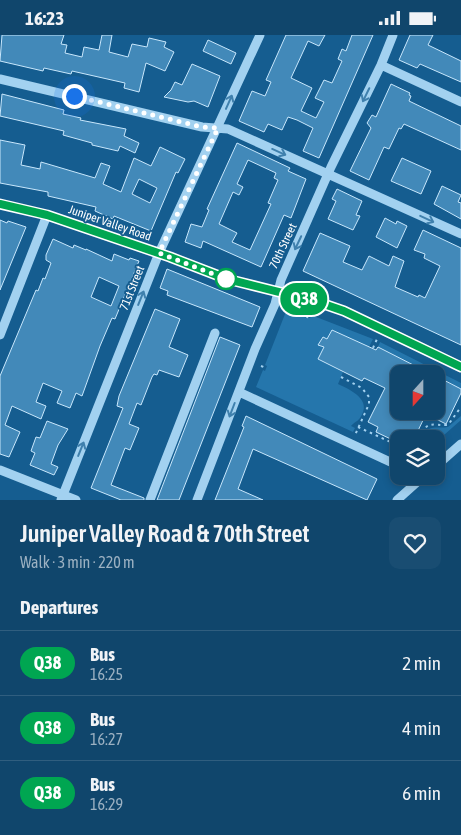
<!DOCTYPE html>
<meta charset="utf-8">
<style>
body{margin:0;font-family:"Asap Condensed",sans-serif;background:#194d72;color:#f1f3f6;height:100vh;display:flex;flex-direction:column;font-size:19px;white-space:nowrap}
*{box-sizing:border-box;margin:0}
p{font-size:16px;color:#9cb1c2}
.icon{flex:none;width:28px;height:28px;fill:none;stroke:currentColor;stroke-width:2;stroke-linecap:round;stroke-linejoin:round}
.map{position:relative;height:465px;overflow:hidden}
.panel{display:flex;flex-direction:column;background:#10466c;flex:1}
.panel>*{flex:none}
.badge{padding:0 10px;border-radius:16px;font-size:18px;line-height:32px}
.needle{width:32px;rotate:201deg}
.tools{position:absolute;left:390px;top:330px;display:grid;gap:10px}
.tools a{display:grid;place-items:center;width:55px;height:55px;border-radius:10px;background:#10466c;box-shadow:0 2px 8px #0003,0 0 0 1px #305e7f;font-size:25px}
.you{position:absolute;width:25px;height:25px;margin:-12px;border:4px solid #fff;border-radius:50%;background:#1a73e8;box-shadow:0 0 0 8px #1a73e833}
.map>.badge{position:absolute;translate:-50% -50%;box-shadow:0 0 0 2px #fff}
h2{padding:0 20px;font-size:19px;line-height:45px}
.round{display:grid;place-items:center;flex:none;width:52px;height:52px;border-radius:10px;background:#194d72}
.summary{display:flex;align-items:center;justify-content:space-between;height:85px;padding:0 20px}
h1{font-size:24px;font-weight:600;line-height:38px}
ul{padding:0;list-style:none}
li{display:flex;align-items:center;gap:15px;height:65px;padding:0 20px;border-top:1px solid #305e7f}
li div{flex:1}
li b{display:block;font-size:19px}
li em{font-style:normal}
li .badge{min-width:55px;font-weight:700;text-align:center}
.status{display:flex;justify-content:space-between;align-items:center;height:35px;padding:0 25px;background:#10466c;direction:ltr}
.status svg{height:14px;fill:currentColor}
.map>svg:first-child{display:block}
.green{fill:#2576ac}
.building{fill:#4289b9;stroke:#c8e7fc;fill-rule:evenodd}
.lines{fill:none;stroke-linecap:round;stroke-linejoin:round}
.path{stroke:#a2d1f0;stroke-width:2;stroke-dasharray:2.5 4;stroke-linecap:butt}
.minor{stroke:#a2d1f0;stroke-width:9}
.oneway{stroke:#3f80ad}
.line-casing{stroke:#fff;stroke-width:11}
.line{stroke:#00a651;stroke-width:8}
.walk{stroke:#fff;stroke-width:5;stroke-dasharray:0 9}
.stop-dot{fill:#fff;stroke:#00a651;stroke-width:2.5}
.labels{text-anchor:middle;stroke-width:4;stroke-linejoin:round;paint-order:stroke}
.street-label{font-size:12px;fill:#fff;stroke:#155d90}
</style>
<div class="status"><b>16:23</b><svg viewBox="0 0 49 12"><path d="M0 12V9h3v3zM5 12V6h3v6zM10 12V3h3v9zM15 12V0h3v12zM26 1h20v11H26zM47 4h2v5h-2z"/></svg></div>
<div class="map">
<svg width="461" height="465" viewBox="0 0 461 465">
<rect width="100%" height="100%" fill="#155d90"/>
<!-- green -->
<path class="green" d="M287 274 305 278 304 282 310 283 311 280 373 304 369 312 332 295 327 304 322 302 319 310 324 312 318 324 343 337 338 349C351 355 373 365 360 383 357 387 354 387 351 391L355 393 353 397 256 352 263 335 265 336 267 331 265 330Z
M380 307 461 348V354L436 341V339H431L378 312Z
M461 381V385L436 407V404H423V399C432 389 437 394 448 392Z"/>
<!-- building -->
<path class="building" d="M2 0H64L61 9 67 10 65 18 82 22 84 12 99 15 102 0H112L109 17 128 22 132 9 147 12 149 3 166 7 164 12 174 17 165 36 146 28 139 57 124 53 125 48 72 36 71 39 44 33 43 36 0 26Z
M286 0H325L319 11 308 6 291 43 312 53 301 76 316 83 324 67 315 63 324 45 332 48 342 26 338 24 342 14 346 16 352 0H373L319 123 303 116 313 93 297 85 288 82 282 95 268 89 264 97 239 86 252 56 265 61 271 47 266 45Z
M410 0H433L428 10 461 26V47L420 29 417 33 399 25Z
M208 5 236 18 231 29 203 16Z
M192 29 220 41 208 72 194 66 188 67 164 62 171 55 175 47 182 50Z
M391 49 410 58 409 60 411 61 409 66 461 91V115L404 89 401 94 399 93 389 114 384 112 369 145 350 136 371 93 367 88 372 80 376 82Z
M2 59 64 75 63 79 81 83 80 85 126 94 124 101 139 108 135 118 120 111 118 116 92 110V108L63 100 64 96 0 81Z
M0 105 25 110 21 130 40 134 41 127 95 143 101 128 110 131 103 149 121 157 134 123 151 131 160 112 185 124 178 138 176 137 151 196 114 181 113 184 95 176 96 172 48 161V157L0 148ZM139 144 157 153 150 168 132 159Z
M237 108 290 133 288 136 306 144 291 183 284 180 261 232 203 206 201 213 185 207 191 189 202 192 209 175 207 174ZM248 125 276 138 274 143 278 145 268 168 271 169 250 215 232 207 237 198 219 189 233 157 239 160 243 152 237 149Z
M402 123 431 136 421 159 391 146Z
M442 151 461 160 458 167 461 168V184L434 169Z
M337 154 362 166 356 180 360 181 353 195 328 184 336 166 332 164Z
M385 183 396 189 397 186 407 191 397 213 376 202Z
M0 185 7 188 8 186 26 192 0 255Z
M423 195 461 213V310L303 236 320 198 350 211 343 227 362 235 369 221 389 231 393 221 404 226 395 252 418 262 419 260 425 263 440 231 424 223 425 219 414 215Z
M53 204 73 213 74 210 86 215V214L112 226 114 219 129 225 130 223 139 226 115 284 112 283 100 311 82 361 76 358 70 373 57 368 62 356 43 348 36 367 46 371 41 384 12 371 5 390 20 397 9 422 0 419V341L36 255 38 256 43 243 45 244 51 228 46 225V220ZM99 242 119 251 111 271 91 262Z
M167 234 260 272 252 292 167 260 168 256 160 253Z
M155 274 180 284 169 312 188 320 179 342 159 335 157 340 154 339 152 342 141 370 137 368 129 389 139 393 130 415 125 413 111 450 144 463V465H121L91 453 123 373 117 371 119 361Z
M332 295 376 315 378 312 431 339H399V376H436V341L461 354V358L446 389 426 379 414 404H399L397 407 376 397 378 392 368 387 385 353 364 343 362 346 318 324 324 312 318 310 323 302 327 304Z
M220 302 240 310 179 465H157Z
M246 381 377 444 367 465 253 414 238 454 263 465H215L244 392 242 391Z
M47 386 68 394 58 410 51 429 58 432 54 440 30 430 35 418 31 416 36 402 40 403Z"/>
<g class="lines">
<!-- path -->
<path class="path" d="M307 283 309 277
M373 313 377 304
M261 331 266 333
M341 342 362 353 369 362V369L355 400
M358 392 399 411
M420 404C426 384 433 391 448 390L461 372"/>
<!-- minor -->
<path class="minor" d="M381 30 461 67
M0 44 202 92 228 94 461 199
M0 169 47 180 170 222 227 244 315 266 344 276 461 332
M0 300 47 180
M239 357 399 431
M436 431 461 409
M0 435 76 465
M61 465 159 218 260 0
M150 465 215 298
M197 465 255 314 275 269 281 245 331 132 381 30 393 0
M397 465 424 441"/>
</g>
<!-- one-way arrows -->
<defs><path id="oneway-shaft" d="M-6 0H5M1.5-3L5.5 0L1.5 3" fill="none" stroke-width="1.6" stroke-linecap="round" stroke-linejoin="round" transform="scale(1.25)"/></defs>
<g class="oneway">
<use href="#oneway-shaft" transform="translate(366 60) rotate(116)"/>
<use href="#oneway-shaft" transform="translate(229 67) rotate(-66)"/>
<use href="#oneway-shaft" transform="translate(279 117) rotate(24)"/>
<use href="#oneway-shaft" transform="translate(427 184) rotate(25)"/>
<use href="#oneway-shaft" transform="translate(298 208) rotate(115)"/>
<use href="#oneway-shaft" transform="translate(141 263) rotate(-68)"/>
<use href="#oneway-shaft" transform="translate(232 375) rotate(111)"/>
<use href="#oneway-shaft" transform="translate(81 414) rotate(-68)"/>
</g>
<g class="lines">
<defs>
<path id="line" d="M0 169 47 180 170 222 227 244 315 266 344 276 461 332"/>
</defs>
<!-- line casing -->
<use href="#line" class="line-casing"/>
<!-- line -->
<use href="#line" class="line"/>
<!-- walk -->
<path class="walk" d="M74 61 202 92 218 93 159 218 226 244"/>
</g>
<!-- markers -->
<circle class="stop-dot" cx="226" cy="244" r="10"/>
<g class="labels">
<!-- street labels -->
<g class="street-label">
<text transform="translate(110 188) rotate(19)" y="4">Juniper Valley Road</text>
<text transform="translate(283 211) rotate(-65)" y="4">70th Street</text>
<text transform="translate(132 253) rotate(-68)" y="4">71st Street</text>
</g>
</g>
</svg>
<div class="tools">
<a><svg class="needle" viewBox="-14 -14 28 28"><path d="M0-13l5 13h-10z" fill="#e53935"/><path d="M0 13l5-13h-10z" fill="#9cb1c2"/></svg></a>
<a><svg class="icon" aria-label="layers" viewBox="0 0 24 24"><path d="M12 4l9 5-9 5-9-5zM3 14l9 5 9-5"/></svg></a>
</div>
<div class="you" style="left:74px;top:61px"></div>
<b class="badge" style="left:304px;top:264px;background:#00a651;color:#fff">Q38</b>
</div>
<section class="panel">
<div class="summary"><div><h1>Juniper Valley Road &amp; 70th Street</h1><p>Walk · 3 min · 220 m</p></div><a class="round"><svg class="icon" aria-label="heart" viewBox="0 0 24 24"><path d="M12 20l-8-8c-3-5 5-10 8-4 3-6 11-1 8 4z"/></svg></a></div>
<h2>Departures</h2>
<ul>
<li><span class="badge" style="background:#00a651;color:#fff">Q38</span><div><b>Bus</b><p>16:25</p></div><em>2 min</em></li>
<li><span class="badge" style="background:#00a651;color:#fff">Q38</span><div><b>Bus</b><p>16:27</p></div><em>4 min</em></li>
<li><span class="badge" style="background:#00a651;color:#fff">Q38</span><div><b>Bus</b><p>16:29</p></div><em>6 min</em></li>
</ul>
</section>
